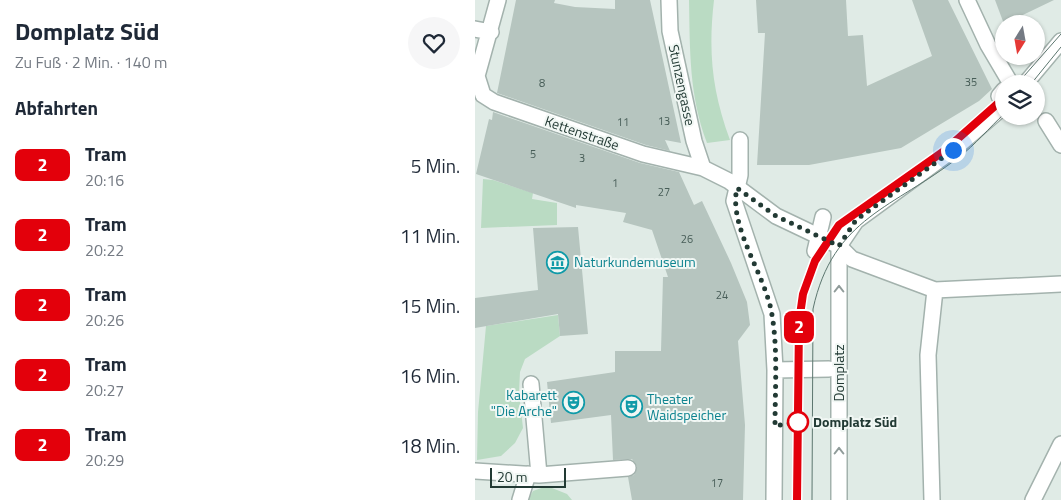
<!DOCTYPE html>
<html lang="de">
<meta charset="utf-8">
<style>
body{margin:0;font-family:"Titillium Web",sans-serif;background:#f6f6f7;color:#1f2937;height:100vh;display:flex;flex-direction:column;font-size:19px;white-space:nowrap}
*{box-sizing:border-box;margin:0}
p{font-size:16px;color:#747a83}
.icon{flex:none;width:28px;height:28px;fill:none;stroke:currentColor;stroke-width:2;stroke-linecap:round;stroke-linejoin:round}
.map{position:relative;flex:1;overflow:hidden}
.panel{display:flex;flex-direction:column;background:#fff;width:475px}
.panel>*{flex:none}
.badge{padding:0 10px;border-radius:8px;font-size:18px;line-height:32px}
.needle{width:32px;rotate:191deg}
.buttons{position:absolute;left:520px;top:15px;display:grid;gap:10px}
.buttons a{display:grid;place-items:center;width:50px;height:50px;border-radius:50%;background:#fff;box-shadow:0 1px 4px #0004;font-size:25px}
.scale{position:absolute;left:15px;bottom:12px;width:76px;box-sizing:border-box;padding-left:5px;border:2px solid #223a34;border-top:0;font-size:14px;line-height:18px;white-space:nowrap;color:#223a34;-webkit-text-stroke:4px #f1f7f4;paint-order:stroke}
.you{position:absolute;width:25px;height:25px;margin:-12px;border:4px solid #fff;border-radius:50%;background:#1a73e8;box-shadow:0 0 0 8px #1a73e833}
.map>.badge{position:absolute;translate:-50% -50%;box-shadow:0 0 0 2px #fff}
h2{padding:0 15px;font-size:19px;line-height:45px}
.round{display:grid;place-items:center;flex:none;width:52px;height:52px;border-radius:26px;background:#f6f6f7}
.summary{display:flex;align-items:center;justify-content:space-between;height:85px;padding:0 15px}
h1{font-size:24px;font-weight:700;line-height:38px}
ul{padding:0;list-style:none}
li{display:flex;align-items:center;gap:15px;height:70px;padding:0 15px}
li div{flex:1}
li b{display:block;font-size:19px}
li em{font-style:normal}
li .badge{min-width:55px;font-weight:700;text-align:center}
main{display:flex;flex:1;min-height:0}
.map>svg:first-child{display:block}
.green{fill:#badbc3}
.building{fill:#b6c5bf}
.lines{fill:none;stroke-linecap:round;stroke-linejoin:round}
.pedestrian-casing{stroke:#a3b2ad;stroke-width:18}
.minor-casing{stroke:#a3b2ad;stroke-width:18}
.pedestrian{stroke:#fff;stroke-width:15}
.minor{stroke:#fff;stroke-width:15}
.tram{stroke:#5c766f;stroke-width:1}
.oneway{stroke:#909c9a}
.line-casing{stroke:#fff;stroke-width:11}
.line{stroke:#e3000b;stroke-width:8}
.walk{stroke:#223a34;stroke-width:5;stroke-dasharray:0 9}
.stop-dot{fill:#fff;stroke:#e3000b;stroke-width:2.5}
.labels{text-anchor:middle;stroke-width:4;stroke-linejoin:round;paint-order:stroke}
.number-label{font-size:11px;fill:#475d57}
.street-label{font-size:14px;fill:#223a34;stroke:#f1f7f4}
.culture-label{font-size:14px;fill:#0d838f;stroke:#f1f7f4;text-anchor:start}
.stop-label{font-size:14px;font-weight:bold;fill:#223a34;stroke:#f1f7f4;text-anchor:start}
</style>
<main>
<section class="panel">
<div class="summary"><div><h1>Domplatz Süd</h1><p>Zu Fuß · 2 Min. · 140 m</p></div><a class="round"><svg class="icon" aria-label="heart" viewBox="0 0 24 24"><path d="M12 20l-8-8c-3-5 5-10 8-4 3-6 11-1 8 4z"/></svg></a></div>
<h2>Abfahrten</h2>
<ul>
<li><span class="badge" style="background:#e3000b;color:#fff">2</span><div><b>Tram</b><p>20:16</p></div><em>5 Min.</em></li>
<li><span class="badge" style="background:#e3000b;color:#fff">2</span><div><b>Tram</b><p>20:22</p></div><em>11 Min.</em></li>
<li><span class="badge" style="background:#e3000b;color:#fff">2</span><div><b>Tram</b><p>20:26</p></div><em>15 Min.</em></li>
<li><span class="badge" style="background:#e3000b;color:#fff">2</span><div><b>Tram</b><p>20:27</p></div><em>16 Min.</em></li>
<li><span class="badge" style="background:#e3000b;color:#fff">2</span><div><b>Tram</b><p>20:29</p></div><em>18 Min.</em></li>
</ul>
</section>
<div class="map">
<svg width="586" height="500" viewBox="0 0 586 500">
<rect width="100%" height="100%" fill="#e0ebe6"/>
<!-- green -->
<path class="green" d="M214 0H239C233 52 237 91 255 140L232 143C214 95 215 51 214 0Z
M8 179 18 180 58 193 57 199 82 203V225L6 228Z
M83 315 85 336 50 359 45 372 44 393 48 428 40 443 26 456 2 460 3 412 11 326Z
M72 486 92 494 97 500H53L58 491Z"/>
<!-- building -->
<path class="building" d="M41 0H80L79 3 100 7 140 9V0H175L206 143 190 140 195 151 171 145 22 93Z
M281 0H371L373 36 388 35 392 86 457 56 437 0H473L517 89 504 101 426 148 334 165H282L290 33H283Z
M520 0H579L529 24Z
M18 112 165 163 204 172 219 205 227 201 256 263 272 302 275 325 263 341 270 425 268 500H157L153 477 159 475 162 467 157 459 138 460 136 415 76 423 72 382 140 372V351H186L188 277H193L177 230 148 222 151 213 101 205V208L1 174 14 119 17 120Z
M103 227 113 334 85 336 83 314 0 328V298L63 290 58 228Z"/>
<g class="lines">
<defs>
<path id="pedestrian" d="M524 96 529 90
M571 121 586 145
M265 140V175L259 201 297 314 300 370 299 500
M364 246 377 259 460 290 453 355 457 500
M340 251 348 217
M460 290 586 284
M300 370 354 369
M56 384 64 475
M0 471 64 475 153 468
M45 500 53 474
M558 500 586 444"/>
<path id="minor" d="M23 0 2 76 8 95 19 102 168 154 228 168 254 181 301 216 364 246
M194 0 195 31 219 141 228 168
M492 0 513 45 536 84
M0 29 16 32
M550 84 586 41
M364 500V246L381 221 478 150 529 106"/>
</defs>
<!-- pedestrian casing -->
<use href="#pedestrian" class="pedestrian-casing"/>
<!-- minor casing -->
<use href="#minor" class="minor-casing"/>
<!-- pedestrian -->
<use href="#pedestrian" class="pedestrian"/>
<!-- minor -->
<use href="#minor" class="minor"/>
<!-- tram -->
<path class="tram" d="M542 84 586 34
M556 84 586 47
M322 500 324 321 328 294 340 261 364 225 469 151 529 98
M337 500 338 309C358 217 419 208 484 157 500 145 514 128 529 114"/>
</g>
<!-- one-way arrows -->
<defs><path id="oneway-chevron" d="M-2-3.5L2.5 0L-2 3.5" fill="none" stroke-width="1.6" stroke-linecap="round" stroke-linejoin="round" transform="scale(1.25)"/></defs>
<g class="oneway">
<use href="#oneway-chevron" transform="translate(364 289) rotate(-90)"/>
<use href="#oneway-chevron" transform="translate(364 451) rotate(-90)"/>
</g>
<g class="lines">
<defs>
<path id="line" d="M322 500 324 322 328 294 340 261 364 225 469 151 529 98"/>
</defs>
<!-- line casing -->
<use href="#line" class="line-casing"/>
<!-- line -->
<use href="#line" class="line"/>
<!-- walk -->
<path class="walk" d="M323 422 300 426C300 390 303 350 297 315 291 275 253 227 262 188L301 216 364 246 381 220 478 150"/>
</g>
<!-- icons -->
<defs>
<symbol id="museum-ring" viewBox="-11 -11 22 22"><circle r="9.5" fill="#f1f7f4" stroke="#0f9aa8" stroke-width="1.5"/><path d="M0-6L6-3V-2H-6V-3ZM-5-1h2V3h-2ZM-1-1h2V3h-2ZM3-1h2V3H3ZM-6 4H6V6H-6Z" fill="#0f9aa8"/></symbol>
<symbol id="theatre-ring" viewBox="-11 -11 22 22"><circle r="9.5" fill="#f1f7f4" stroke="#0f9aa8" stroke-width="1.5"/><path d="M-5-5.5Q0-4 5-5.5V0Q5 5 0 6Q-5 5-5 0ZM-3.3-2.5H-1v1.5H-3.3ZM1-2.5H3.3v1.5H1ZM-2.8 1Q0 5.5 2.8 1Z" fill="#0f9aa8"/></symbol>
</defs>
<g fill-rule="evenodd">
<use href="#museum-ring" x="70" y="250" width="25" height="25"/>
<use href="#theatre-ring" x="86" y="390" width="25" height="25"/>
<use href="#theatre-ring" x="144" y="394" width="25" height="25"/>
</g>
<!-- markers -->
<circle class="stop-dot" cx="323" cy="422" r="10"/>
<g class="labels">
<!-- number labels -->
<g class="number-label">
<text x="496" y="86">35</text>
<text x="67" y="87">8</text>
<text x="189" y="125">13</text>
<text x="148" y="126">11</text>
<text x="58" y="158">5</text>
<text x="107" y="162">3</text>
<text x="140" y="187">1</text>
<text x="189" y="196">27</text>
<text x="212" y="243">26</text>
<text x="247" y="299">24</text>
<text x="242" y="487">17</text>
</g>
<!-- street labels -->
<g class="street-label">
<text transform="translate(207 85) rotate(78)" y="5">Stunzengasse</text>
<text transform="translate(107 133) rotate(19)" y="5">Kettenstraße</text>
<text transform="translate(364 373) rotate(-90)" y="5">Domplatz</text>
</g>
<!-- culture labels -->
<g class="culture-label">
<text x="99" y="267">Naturkundemuseum</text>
<text x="82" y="400" text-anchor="end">Kabarett<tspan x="82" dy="16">"Die Arche"</tspan></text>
<text x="172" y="404">Theater<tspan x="172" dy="16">Waidspeicher</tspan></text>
</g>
<!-- stop labels -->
<g class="stop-label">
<text x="338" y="427">Domplatz Süd</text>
</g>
</g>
</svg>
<div class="buttons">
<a><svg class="needle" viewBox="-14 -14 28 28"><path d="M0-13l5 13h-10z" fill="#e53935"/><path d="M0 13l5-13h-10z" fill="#747a83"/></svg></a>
<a><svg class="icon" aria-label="layers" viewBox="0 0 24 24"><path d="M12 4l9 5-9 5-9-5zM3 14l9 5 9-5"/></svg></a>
</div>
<div class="scale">20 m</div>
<div class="you" style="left:478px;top:150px"></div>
<b class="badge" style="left:324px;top:327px;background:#e3000b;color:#fff">2</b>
</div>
</main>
